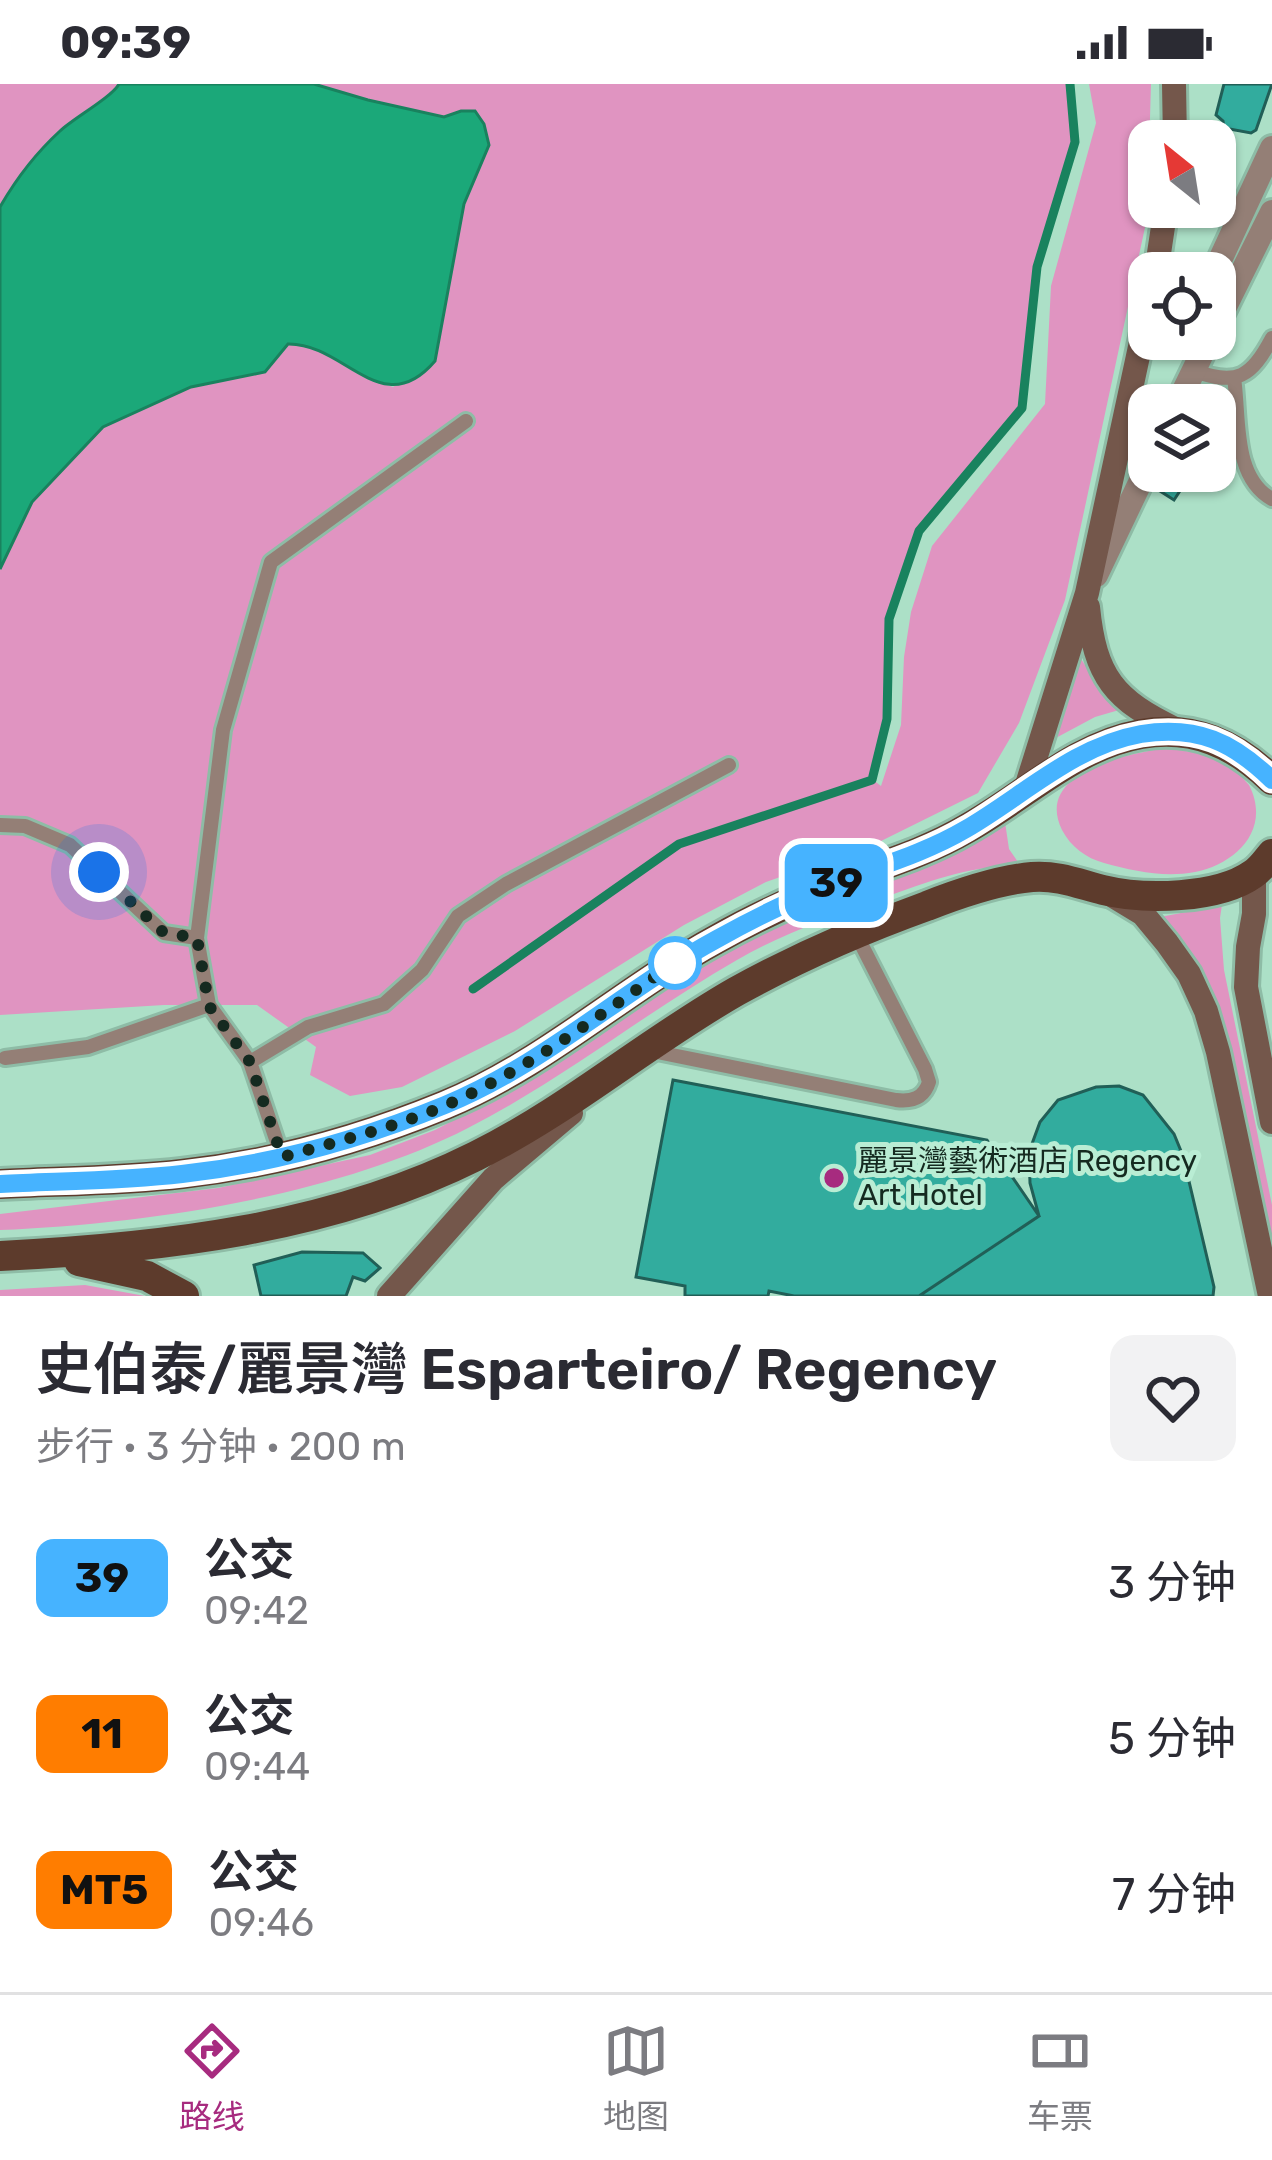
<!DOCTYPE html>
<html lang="zh">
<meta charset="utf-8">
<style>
body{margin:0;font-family:Rubik,"Noto Sans SC",sans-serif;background:#f2f2f3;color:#2b2b33;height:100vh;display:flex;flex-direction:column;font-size:45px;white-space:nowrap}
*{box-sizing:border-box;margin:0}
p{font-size:39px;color:#7c7c81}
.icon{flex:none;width:66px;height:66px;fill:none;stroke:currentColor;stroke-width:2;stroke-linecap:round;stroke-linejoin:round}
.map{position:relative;height:1212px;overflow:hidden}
.sheet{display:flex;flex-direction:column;background:#fff;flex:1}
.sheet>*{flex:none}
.badge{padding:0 24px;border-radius:18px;font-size:42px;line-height:78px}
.needle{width:78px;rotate:330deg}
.tools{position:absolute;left:1128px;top:36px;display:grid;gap:24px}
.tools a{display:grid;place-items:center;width:108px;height:108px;border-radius:24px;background:#fff;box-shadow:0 3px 9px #0004;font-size:60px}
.you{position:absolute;width:60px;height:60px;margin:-30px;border:9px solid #fff;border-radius:50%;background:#1a73e8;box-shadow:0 0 0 18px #1a73e833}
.map>.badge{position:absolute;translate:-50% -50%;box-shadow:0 0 0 6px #fff}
.round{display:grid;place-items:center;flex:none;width:126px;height:126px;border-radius:24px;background:#f2f2f3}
.summary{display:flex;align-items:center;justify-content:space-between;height:204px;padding:0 36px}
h1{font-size:57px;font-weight:600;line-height:90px}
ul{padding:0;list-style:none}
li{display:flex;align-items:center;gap:36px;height:156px;padding:0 36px}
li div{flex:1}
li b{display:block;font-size:45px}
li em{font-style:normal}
li .badge{min-width:132px;font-weight:700;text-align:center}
.status{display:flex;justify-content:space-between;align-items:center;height:84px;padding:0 60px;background:#fff;direction:ltr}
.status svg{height:33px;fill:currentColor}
.dock{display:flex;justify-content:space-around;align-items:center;height:168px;border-top:3px solid #e1e1e2;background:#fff;font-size:33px;color:#7c7c81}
.dock a{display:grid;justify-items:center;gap:6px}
.dock .current{color:#a72b7f}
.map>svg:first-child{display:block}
.green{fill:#e094c1}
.water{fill:#1ba879;stroke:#19825e;stroke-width:3}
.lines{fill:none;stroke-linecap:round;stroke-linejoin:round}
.stream{stroke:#19825e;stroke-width:9}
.building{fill:#32ac9e;stroke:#215f57;stroke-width:3}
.lane-casing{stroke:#8ebca6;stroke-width:20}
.street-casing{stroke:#8ebca6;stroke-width:30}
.secondary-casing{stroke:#8ebca6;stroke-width:30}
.primary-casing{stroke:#8ebca6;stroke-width:36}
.lane{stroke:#947f76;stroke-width:14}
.street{stroke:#947f76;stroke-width:24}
.secondary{stroke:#74574b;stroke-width:24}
.primary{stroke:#5d3b2c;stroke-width:30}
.line-casing{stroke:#fff;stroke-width:27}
.line{stroke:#46b3ff;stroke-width:18}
.walk{stroke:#152a20;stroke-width:12;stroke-dasharray:0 21.6}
.stop-dot{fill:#fff;stroke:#46b3ff;stroke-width:6}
.poi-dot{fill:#a72b7f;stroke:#b9edd4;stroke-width:4.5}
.labels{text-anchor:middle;stroke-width:10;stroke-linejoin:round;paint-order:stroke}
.poi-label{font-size:30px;fill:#152a20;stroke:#b9edd4;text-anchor:start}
</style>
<div class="status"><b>09:39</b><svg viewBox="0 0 49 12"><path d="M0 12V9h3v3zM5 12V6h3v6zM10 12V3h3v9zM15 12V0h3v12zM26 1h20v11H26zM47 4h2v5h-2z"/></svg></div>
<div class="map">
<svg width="1272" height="1212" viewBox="0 0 1272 1212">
<rect width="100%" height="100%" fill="#ace0c7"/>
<!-- green -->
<path class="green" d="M0 0H119C112 13 74 34 60 47 36 69 17 95 0 123Z
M314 0H1070L1075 48 1037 183 1022 324 919 447 889 535 887 635 872 695 881 702 901 641 904 573 911 528 932 462 1045 320 1051 202 1096 39 1089 0H1151L1147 134 1065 516 1019 639 978 709 877 759 766 798 684 841 515 947 402 1003 350 1012 310 991 316 963 257 921H164L0 931V485L32 418 103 343 191 303 265 288 288 260C321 260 360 292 393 303L435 277 464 120 488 61 461 27 444 33 368 16Z
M1078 570 1102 608 1119 626 1095 633 1052 656Z
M1168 664C1186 667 1205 669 1221 678 1233 683 1241 692 1249 701 1272 746 1235 780 1195 788 1164 794 1134 787 1104 779 1086 774 1071 763 1062 746 1033 687 1131 669 1168 664Z
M1005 738 1009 765 1020 781C965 783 930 797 880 815 832 833 781 850 737 876 646 928 562 996 468 1044 336 1112 147 1140 0 1146V1130L218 1104 370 1071 435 1046 522 1000 729 865 821 824 920 785Z
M1223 814 1220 834 1224 886 1272 1121V1196L1210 915 1160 833 1197 826Z
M85 1201 145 1212H0V1206Z"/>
<!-- water -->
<path class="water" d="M119 0H314L368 16 444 33 461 27H475L484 40 489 61 464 120 435 277C382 339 345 259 288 260L265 288 191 303 103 343 32 418 0 485V123C16 95 36 69 60 47 74 34 112 13 119 0Z"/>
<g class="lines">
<!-- stream -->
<path class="stream" d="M473 905 679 760 872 696 887 635 889 535 919 447 1022 324 1037 183 1075 58 1070 0"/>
</g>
<!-- building -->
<path class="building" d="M1224 0H1272L1256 46 1251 49 1224 44 1223 37 1216 31Z
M1173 387H1193L1174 416 1160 407Z
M673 996 987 1056 1039 1132 919 1212H794L769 1207 768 1212H685V1202L636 1193Z
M1119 1002 1143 1011 1174 1050 1183 1072 1214 1203 1213 1212H919L1039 1132 1030 1099 1029 1068 1040 1038 1058 1016 1096 1003Z
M302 1168 363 1169 380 1184 365 1197 353 1193 346 1212H261L254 1181Z"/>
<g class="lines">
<defs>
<path id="lane" d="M1194 287C1238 302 1251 293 1272 254
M1234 294C1240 332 1232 393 1272 415
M0 741 25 742 70 761 164 849 197 854
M652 967 896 1016C912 1018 924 1014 929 998L925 985 856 850
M5 974 88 963 209 921
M250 978 308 943 384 920 422 886 458 832 506 800 729 681
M282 1073 250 978 209 921 197 854 223 646 271 478 466 337"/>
<path id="street" d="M1214 189 1272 64
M1215 243 1272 128
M1177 321 1209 255
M1096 491 1149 380"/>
<path id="secondary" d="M1174 0 1175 57
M1156 189 1166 123
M1088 523C1095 593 1114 616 1177 646
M1025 707 1087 509 1149 221
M1254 790V830L1248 863 1246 903 1272 1038
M1110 810 1143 830 1167 859 1189 890 1206 927 1218 968 1270 1212
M389 1212 493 1095 571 1029"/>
<path id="primary" d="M0 1100C60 1097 122 1097 182 1090 272 1080 362 1055 445 1021 545 980 623 906 717 855 756 833 798 814 840 797 882 781 927 768 966 745 1024 713 1074 662 1141 650 1194 641 1235 660 1272 696
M0 1172C161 1164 330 1145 476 1072 569 1026 647 958 737 907 797 874 863 845 927 822 960 809 998 796 1032 793 1058 791 1079 800 1103 806 1144 816 1218 815 1253 790 1261 785 1266 777 1272 770
M79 1177 147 1192 184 1212"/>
</defs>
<!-- lane casing -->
<use href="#lane" class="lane-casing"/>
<!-- street casing -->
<use href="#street" class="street-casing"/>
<!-- secondary casing -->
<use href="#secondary" class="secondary-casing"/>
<!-- primary casing -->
<use href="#primary" class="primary-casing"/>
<!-- lane -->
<use href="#lane" class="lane"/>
<!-- street -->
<use href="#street" class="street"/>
<!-- secondary -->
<use href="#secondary" class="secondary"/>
<!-- primary -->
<use href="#primary" class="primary"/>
</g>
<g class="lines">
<defs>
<path id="line" d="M0 1100C60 1097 122 1097 182 1090 272 1080 362 1055 445 1021 545 980 623 906 717 855 756 833 798 813 840 797 883 781 927 768 966 745 1023 712 1074 662 1141 650 1197 641 1233 658 1272 696"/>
</defs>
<!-- line casing -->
<use href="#line" class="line-casing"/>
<!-- line -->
<use href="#line" class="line"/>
<!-- walk -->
<path class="walk" d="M99 788 164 849 197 854 209 922 250 978 282 1073C339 1057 397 1043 451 1019 533 982 606 927 680 875L675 879"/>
</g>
<!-- markers -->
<circle class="stop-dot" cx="675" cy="879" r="24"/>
<circle class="poi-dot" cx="834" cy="1094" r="12"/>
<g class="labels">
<!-- poi labels -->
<g class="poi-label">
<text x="858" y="1087">麗景灣藝術酒店 Regency<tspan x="858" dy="34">Art Hotel</tspan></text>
</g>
</g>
</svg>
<div class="tools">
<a><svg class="needle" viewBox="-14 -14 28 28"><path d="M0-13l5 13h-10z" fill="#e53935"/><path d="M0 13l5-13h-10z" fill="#7c7c81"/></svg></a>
<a><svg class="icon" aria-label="locate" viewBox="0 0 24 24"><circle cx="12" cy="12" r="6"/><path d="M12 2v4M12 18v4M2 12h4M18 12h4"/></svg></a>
<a><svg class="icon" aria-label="layers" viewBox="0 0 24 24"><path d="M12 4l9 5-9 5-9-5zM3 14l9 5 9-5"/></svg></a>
</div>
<div class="you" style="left:99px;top:788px"></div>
<b class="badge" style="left:836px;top:799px;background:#46b3ff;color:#111">39</b>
</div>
<section class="sheet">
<div class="summary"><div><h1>史伯泰/麗景灣 Esparteiro/ Regency</h1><p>步行 · 3 分钟 · 200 m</p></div><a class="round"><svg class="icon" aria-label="heart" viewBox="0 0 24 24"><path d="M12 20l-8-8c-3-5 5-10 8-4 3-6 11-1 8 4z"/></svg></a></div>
<ul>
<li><span class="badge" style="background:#46b3ff;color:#111">39</span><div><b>公交</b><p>09:42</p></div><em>3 分钟</em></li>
<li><span class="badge" style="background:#ff7d00;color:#111">11</span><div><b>公交</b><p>09:44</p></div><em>5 分钟</em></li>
<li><span class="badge" style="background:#ff7d00;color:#111">MT5</span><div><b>公交</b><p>09:46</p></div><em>7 分钟</em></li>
</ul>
</section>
<nav class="dock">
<a class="current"><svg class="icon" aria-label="directions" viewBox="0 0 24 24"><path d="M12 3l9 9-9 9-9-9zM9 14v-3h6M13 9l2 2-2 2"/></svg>路线</a>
<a><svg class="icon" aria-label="map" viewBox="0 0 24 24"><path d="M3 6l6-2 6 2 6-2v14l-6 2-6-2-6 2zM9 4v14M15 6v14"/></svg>地图</a>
<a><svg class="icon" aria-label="tickets" viewBox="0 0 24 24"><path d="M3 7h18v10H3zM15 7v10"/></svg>车票</a>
</nav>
